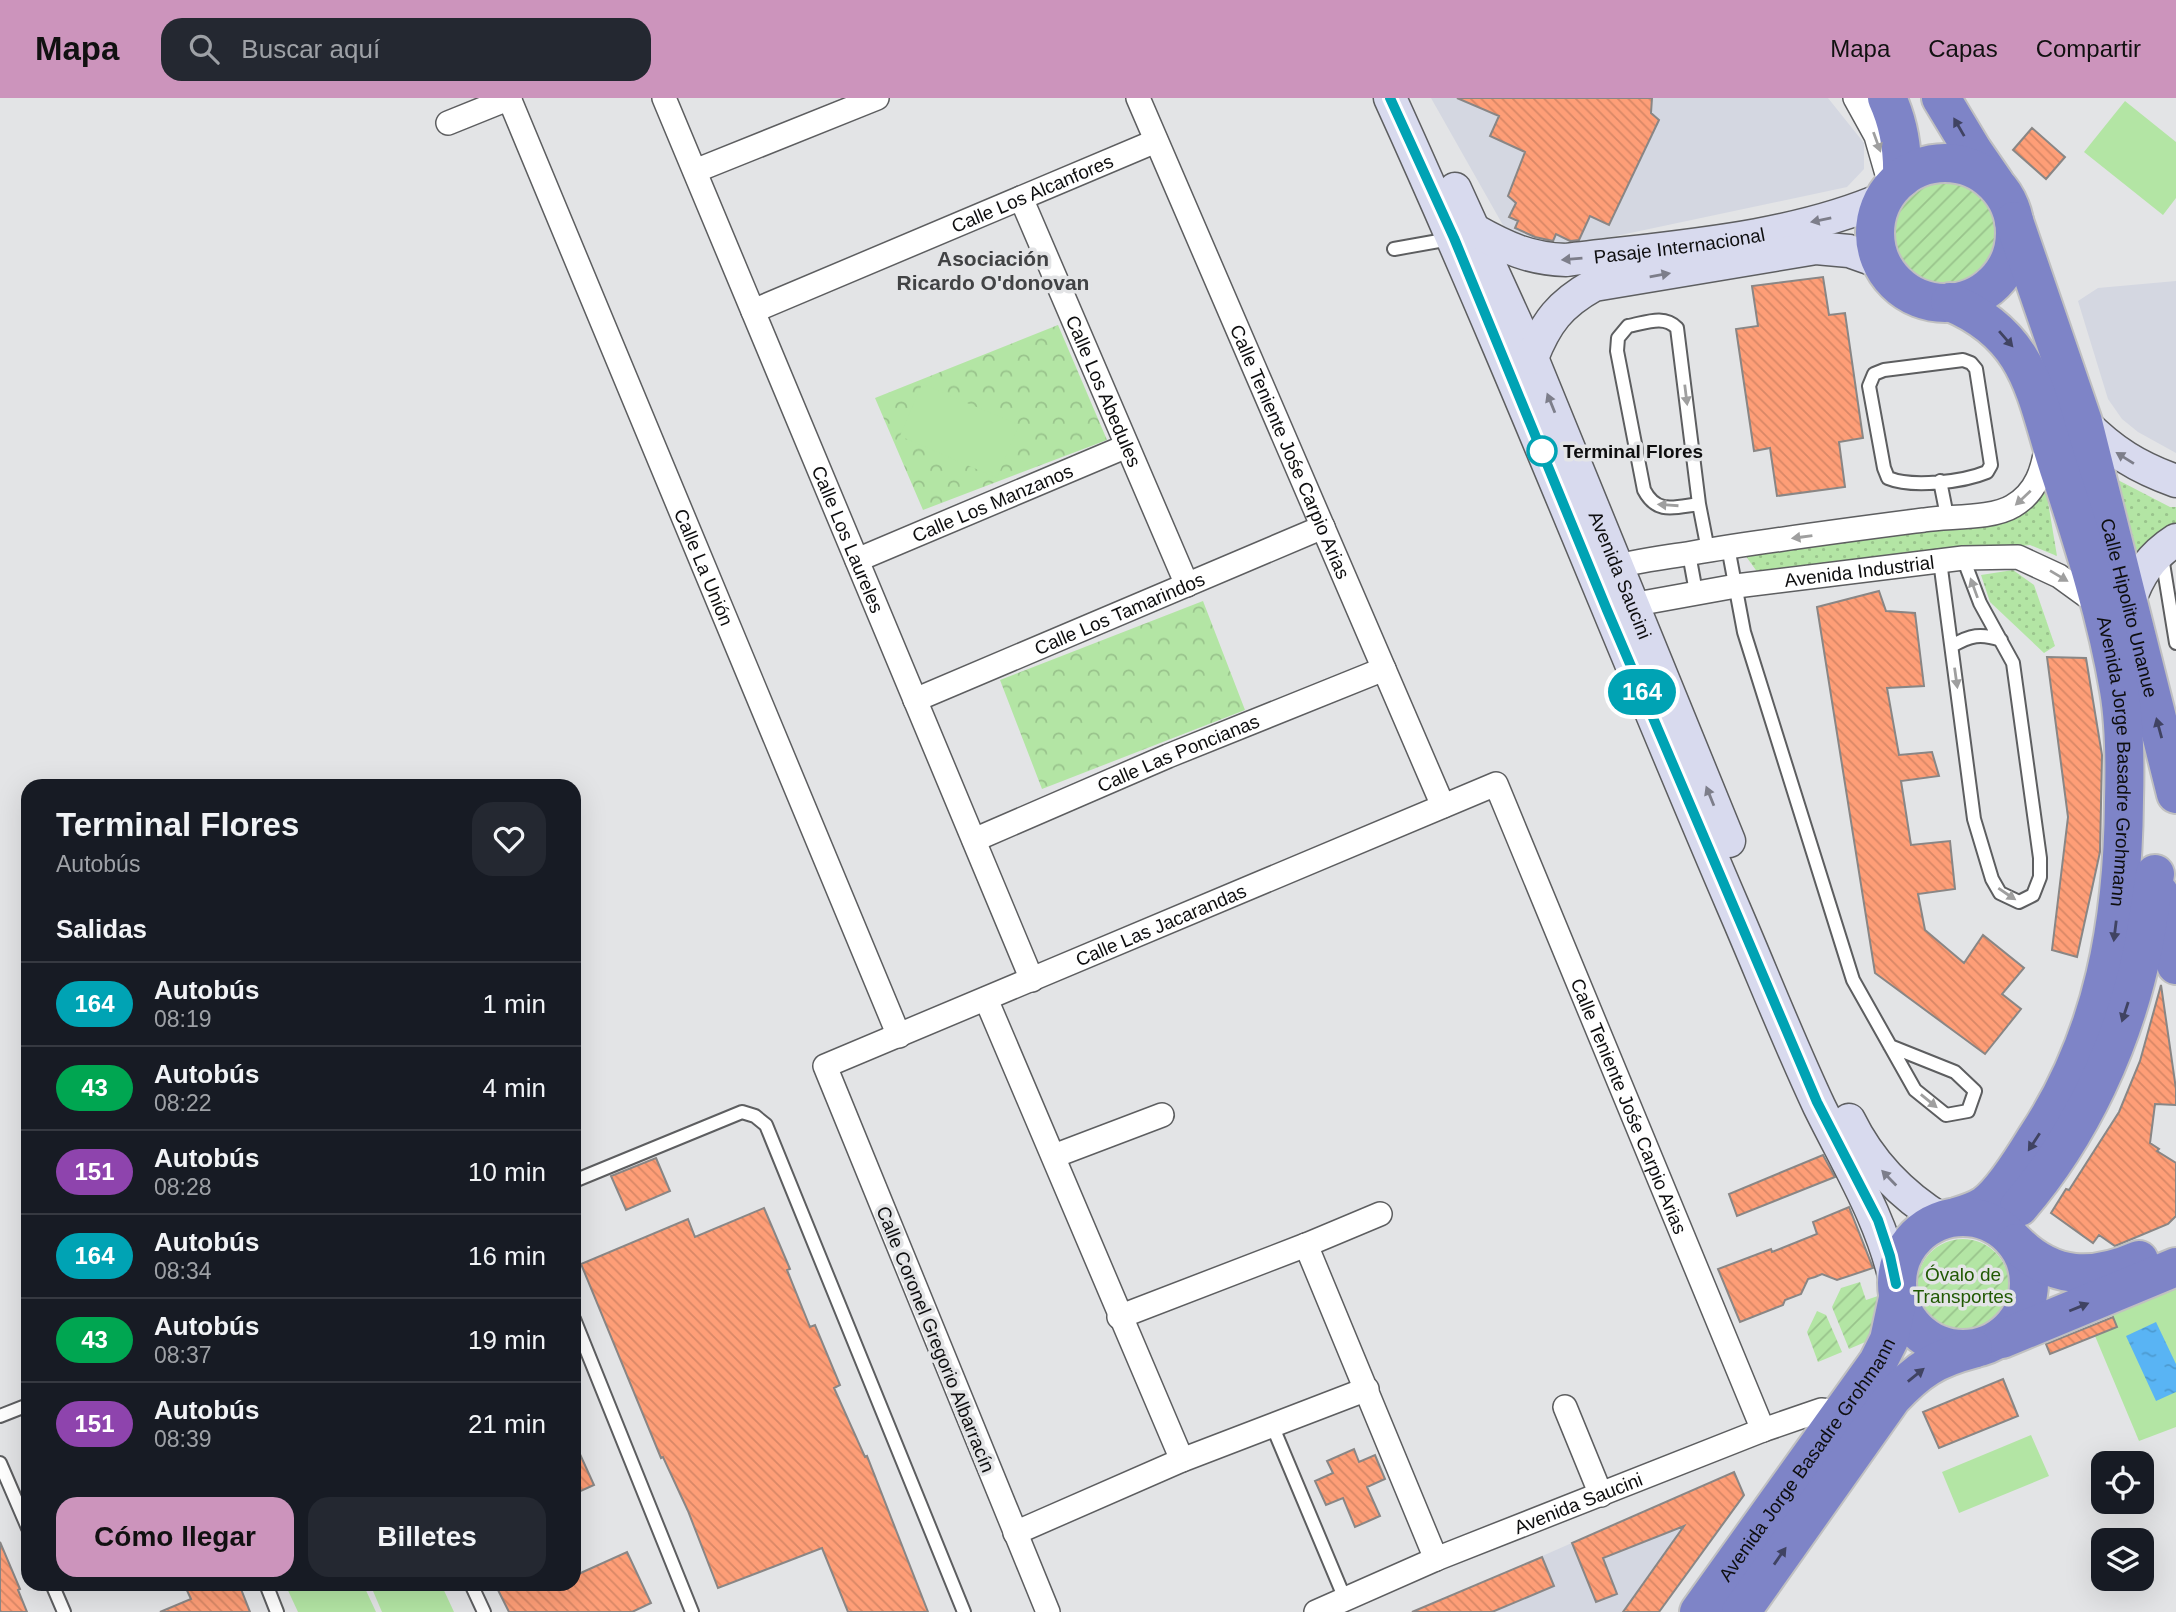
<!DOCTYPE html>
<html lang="es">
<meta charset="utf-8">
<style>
body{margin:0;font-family:Helvetica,sans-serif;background:#242831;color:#f1f3f6;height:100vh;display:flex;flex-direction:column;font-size:26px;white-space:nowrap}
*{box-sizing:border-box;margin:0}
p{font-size:23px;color:#9ea1a6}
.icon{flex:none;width:38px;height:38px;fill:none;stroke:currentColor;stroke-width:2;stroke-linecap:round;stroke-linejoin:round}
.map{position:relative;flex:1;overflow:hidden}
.panel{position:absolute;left:21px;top:681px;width:560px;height:812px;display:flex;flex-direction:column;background:#171b24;border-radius:21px;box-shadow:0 7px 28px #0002}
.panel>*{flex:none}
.badge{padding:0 14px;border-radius:23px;font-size:24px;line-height:46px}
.tools{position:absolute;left:2091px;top:1353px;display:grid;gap:14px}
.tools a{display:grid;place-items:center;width:63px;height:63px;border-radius:14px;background:#171b24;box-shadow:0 7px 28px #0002;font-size:35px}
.map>.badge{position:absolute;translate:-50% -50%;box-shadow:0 0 0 4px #fff}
h2{padding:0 35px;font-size:26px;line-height:63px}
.round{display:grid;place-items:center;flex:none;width:74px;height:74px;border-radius:21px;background:#242831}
.overview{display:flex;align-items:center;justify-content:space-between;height:119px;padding:0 35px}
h1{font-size:33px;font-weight:700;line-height:52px}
.action{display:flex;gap:14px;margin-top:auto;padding:14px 35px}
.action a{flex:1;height:80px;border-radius:21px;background:#cc94bc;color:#111;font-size:28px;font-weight:700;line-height:80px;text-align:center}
.action a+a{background:#242831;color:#f1f3f6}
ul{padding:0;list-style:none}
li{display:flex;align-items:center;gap:21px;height:84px;padding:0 35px;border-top:2px solid #363941}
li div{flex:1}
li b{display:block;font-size:26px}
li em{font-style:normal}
li .badge{min-width:77px;font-weight:700;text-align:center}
header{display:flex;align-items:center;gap:42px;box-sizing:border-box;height:98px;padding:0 35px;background:#cc94bc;color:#111}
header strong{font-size:33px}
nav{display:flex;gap:38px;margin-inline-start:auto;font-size:24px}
.search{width:490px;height:63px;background:#242831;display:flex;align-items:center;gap:18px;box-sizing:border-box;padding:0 24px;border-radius:21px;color:#9ea1a6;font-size:26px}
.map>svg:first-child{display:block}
.built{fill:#d4d7e1}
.grass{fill:url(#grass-dots)}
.park{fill:url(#park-crowns)}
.garden{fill:url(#garden-furrows)}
.pitch{fill:#b3e5a4}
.water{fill:url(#water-ripples)}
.building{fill:url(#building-back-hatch);stroke:#898685;stroke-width:2}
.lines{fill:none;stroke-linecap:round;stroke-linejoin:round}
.lane-casing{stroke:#5d5e60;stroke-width:16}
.street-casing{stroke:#5d5e60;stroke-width:26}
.secondary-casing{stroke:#5d5e60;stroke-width:35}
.highway-casing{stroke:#c0c0c1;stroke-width:42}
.lane{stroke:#fff;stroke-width:12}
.street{stroke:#fff;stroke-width:23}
.secondary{stroke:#d8daee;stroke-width:32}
.highway{stroke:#7e84c7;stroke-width:38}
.oneway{fill:#404362}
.oneway2{fill:#9f9f9f}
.oneway3{fill:#7d7e8a}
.line-casing{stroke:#fff;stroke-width:16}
.line{stroke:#00a3b4;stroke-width:10}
.stop-dot{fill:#fff;stroke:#00a3b4;stroke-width:3.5}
.labels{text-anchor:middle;stroke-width:7;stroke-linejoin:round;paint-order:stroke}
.street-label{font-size:19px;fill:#0e0e0f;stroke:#e3e4e6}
.stop-label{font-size:19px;font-weight:bold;fill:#0e0e0f;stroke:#e3e4e6;text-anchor:start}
.park-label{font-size:19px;fill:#205903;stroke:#e3e4e6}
.neighbourhood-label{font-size:21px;font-weight:bold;fill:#414244;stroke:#e3e4e6}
</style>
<header>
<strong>Mapa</strong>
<div class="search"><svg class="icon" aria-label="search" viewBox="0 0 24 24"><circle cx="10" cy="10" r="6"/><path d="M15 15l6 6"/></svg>Buscar aquí</div>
<nav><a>Mapa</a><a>Capas</a><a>Compartir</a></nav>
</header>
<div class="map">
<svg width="2176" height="1514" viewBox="0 0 2176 1514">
<defs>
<pattern id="grass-dots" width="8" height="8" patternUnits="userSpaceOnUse" patternTransform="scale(1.75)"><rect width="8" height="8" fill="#b3e5a4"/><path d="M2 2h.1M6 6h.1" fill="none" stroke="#99c38c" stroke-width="1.8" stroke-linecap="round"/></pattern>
<pattern id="park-crowns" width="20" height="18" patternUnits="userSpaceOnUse" patternTransform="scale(1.75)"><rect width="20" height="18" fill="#b3e5a4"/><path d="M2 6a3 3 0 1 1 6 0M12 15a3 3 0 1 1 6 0" fill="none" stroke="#99c38c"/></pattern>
<pattern id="garden-furrows" width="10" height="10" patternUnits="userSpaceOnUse" patternTransform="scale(1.75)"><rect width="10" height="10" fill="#b3e5a4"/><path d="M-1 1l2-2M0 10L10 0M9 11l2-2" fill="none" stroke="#99c38c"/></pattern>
<pattern id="water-ripples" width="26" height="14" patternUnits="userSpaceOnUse" patternTransform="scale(1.75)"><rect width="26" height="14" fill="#59b4f4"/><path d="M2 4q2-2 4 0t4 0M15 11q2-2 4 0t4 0" fill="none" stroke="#4c9ad0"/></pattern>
<pattern id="building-back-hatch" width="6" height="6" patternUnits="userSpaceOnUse" patternTransform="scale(1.75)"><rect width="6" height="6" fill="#fe9e77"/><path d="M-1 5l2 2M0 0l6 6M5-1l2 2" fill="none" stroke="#d88766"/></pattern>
</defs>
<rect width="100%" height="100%" fill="#e3e4e6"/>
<!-- built -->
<path class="built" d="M1431 0H1828L1864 45V71L1847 89 1550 152 1525 145 1504 129Z
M2176 183V355L2138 334 2122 321 2108 301 2078 203 2098 190Z
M1734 1374 1744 1397 1659 1514H1414Z"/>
<!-- grass -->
<path class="grass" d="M2114 380 2170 409H2176V429L2133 462Z
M2045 386 2057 458 2030 447 1758 475 1745 457 2013 415Z
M2013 472 2034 487 2055 548 2044 555 1990 504 1981 477Z"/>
<!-- park -->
<path class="park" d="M1058 227 1107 342 923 412 875 300Z
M1203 503 1245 612 1042 691 1000 582Z"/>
<!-- garden -->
<path class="garden" d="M1934 77C1946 78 1959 79 1970 84 1996 97 2012 129 1999 156 1983 190 1942 204 1910 180 1905 176 1901 168 1897 163 1874 128 1903 92 1934 77Z
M1917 1187a46 46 0 1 1 92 0a46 46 0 1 1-92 0Z
M1860 1184 1866 1202 1878 1198 1879 1202 1870 1242 1849 1251 1832 1209 1841 1190Z
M1817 1213 1826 1217 1842 1254 1818 1264 1807 1234Z"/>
<!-- pitch -->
<path class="pitch" d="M2125 3 2176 44V100L2163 117 2084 54Z
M922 286 1019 327 997 380 900 338Z
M2176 1187V1329L2139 1343 2095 1238 2117 1229 2111 1214Z
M2031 1337 2049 1378 1959 1415 1942 1374Z
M285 1486H363L376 1514H298Z
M370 1486H441L454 1514H382Z"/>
<!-- water -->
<path class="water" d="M2156 1224 2176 1266V1294L2156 1303 2126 1238Z"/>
<!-- building -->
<path class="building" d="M1457 0H1652L1651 15 1659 22 1609 127 1590 118 1579 142 1570 143 1556 136 1553 143 1535 139 1515 130 1518 123 1509 119 1516 105 1508 98 1525 54 1490 38 1499 18Z
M2032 30 2065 59 2046 81 2013 52Z
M1823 179 1829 217 1845 215 1863 340 1839 344 1845 389 1777 398 1770 350 1754 353 1736 231 1758 228 1752 188Z
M1879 493 1886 513 1915 515 1924 588 1887 590 1899 657 1932 654 1939 678 1901 683 1911 747 1950 743 1955 791 1918 796 1925 832 1964 865 1983 837 2024 870 2002 896 2021 911 1985 956 1875 875 1817 509Z
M2047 559 2086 560 2102 657 2100 754 2077 859 2052 852 2068 719Z
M2161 887 2176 991V1007L2155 1006 2150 1045 2159 1051 2157 1053 2176 1065V1118L2168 1126 2115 1148 2099 1137 2093 1145 2051 1115 2066 1091 2069 1092 2119 1014 2140 963Z
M1823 1057 1835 1079 1737 1118 1729 1096Z
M656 1060 670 1093 626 1112 611 1078Z
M1849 1109 1873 1170 1837 1182 1822 1176 1815 1179 1808 1181 1801 1196 1785 1202 1783 1207 1740 1224 1718 1171 1771 1151 1772 1154 1817 1136 1813 1124Z
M764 1110 790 1171 787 1172 810 1229 815 1227 840 1287 834 1290 865 1359 867 1358 928 1514H848L822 1450 718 1490 688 1413 663 1359 661 1360 581 1166 688 1121 695 1139Z
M2113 1219 2117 1229 2050 1256 2046 1246Z
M2003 1281 2018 1318 1939 1350 1923 1314Z
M574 1343 594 1387 574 1396Z
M1354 1351 1359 1364 1375 1357 1385 1381 1367 1389 1380 1418 1355 1429 1343 1400 1326 1407 1315 1383 1333 1375 1327 1363Z
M1734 1374 1744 1397 1659 1514H1623L1684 1428 1603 1460 1617 1496 1596 1504 1572 1445Z
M0 1444 20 1491 18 1492 27 1514H0Z
M627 1454 651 1505 632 1514H509L495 1486H574V1478Z
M1542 1459 1554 1488 1492 1514H1412Z
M184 1486H239L250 1514H160L191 1501Z"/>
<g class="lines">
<defs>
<path id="lane" d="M1394 151 1450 141
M1963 262 1971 265 1976 271 1991 367 1987 374C1963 384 1912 390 1888 380L1884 370 1869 288 1874 276 1884 272Z
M1940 383 1947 418
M1699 406C1675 409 1657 417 1644 392L1617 253 1618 240 1628 228C1645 225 1664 216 1677 230L1699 406 1708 452
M1728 449 1744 534 1853 882 1915 992 1946 1017 1968 1013 1975 993 1955 974 1890 948
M1689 456 1696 494
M2162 459 2176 545
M1940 463 1974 721 1992 781 2000 795 2019 804 2033 797 2040 779V760L2013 565 1980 505 1963 460
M1952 548C1970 537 1981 535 2001 542
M574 1083 742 1014 755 1018 766 1027 964 1514
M574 1221 692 1514
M0 1318 28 1307
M1272 1327 1345 1501
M0 1365 28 1430
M52 1486 64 1514
M266 1486 277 1514
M471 1486 484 1514"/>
<g id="street">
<path id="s1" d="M509 0 899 938"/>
<path id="s2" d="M664 0 1032 882"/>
<path id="s3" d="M1138 0 1443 708"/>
<path d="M1855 0 1876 38 1891 90"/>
<path d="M448 25 510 0"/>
<path d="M695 73 877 0"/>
<path id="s4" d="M1021 100 1187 487"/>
<path id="s5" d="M753 213 1156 43"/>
<path id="s6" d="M857 462 1127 348"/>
<path d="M1603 472C1632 463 1662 460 1692 455 1769 442 1847 432 1924 422 1949 418 1992 421 2013 408 2037 394 2043 371 2047 346"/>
<path id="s7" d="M1620 509 1736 488 1963 460 2018 459 2059 478 2099 507"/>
<path id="s8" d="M915 602 1323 429"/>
<path id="s9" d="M974 742 1168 658 1384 571"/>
<path d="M986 901 1182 1362"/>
<path d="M1054 1058 1162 1017"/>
<path d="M1306 1147 1436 1461"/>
<path d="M1119 1219 1306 1147 1380 1116"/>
<path d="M1565 1309 1601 1397"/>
<path d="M1015 1435 1182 1362 1367 1291"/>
<path id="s10" d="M1048 1514 825 968 1496 686 1763 1332"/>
<path id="s11" d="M1316 1514 1436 1461 1763 1332 1821 1312 1842 1314"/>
</g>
<g id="secondary">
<path d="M1390 0C1511 266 1617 538 1732 806 1761 873 1788 942 1819 1008 1848 1067 1882 1121 1896 1186"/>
<path id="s12" d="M1455 91 1532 260 1729 743"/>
<path id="s13" d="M1474 132C1506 150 1530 161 1566 162 1670 149 1789 142 1885 100"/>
<path d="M1532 260C1546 224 1560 206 1594 187L1816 150 1849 153 1883 165"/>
<path d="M2083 324C2113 354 2137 369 2176 383"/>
<path d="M2129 505C2138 477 2151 458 2176 442"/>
<path d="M1849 1022C1870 1065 1901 1097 1942 1122"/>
</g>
<g id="highway">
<path d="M1887 0C1899 26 1903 52 1902 80"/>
<path d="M1941 0 1973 53 1995 85"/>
<circle cx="1945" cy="135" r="70"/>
<path id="s14" d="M2014 123 2083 324 2176 696"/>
<path id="s15" d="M1950 204C2034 239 2035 300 2061 377 2084 447 2107 520 2119 592 2125 627 2125 666 2124 702 2123 823 2104 938 2036 1040 2025 1058 2002 1095 1985 1107 1976 1113 1966 1116 1956 1119"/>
<path d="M2159 795 2176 867"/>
<path d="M2019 1109C2081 1037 2124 944 2143 850 2148 826 2151 801 2155 776"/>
<circle cx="1963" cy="1185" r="66"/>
<path d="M2016 1145C2053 1182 2093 1182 2139 1162"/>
<path d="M2002 1241 2176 1169"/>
<path id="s16" d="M1699 1514 1878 1264 1889 1242 1898 1200"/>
<path d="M1741 1514 1892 1300C1918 1272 1935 1261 1973 1251"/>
</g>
</defs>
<!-- lane casing -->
<use href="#lane" class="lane-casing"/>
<!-- street casing -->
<use href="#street" class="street-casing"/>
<!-- secondary casing -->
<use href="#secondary" class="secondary-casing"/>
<!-- highway casing -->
<use href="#highway" class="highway-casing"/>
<!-- lane -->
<use href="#lane" class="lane"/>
<!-- street -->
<use href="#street" class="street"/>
<!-- secondary -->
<use href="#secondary" class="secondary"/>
<!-- highway -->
<use href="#highway" class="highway"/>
</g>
<!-- one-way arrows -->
<defs><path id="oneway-solid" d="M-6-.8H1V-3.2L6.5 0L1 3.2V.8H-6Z" transform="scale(1.75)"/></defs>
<g class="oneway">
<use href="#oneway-solid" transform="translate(1959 29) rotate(-120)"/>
<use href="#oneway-solid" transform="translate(2006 241) rotate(49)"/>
<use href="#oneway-solid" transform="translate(2159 630) rotate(-105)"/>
<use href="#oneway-solid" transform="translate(2115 833) rotate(97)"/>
<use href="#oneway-solid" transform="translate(2125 914) rotate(108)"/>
<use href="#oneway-solid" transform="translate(2034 1044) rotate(123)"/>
<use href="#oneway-solid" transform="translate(2079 1209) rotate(-22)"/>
<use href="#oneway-solid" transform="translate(1916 1277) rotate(-39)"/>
<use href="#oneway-solid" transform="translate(1780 1458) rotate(-55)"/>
</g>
<g class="oneway2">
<use href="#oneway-solid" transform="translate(1877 44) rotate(70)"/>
<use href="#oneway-solid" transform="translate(1686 297) rotate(83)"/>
<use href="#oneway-solid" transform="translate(2023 400) rotate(137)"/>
<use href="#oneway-solid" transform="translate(1668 407) rotate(-176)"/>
<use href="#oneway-solid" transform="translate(1802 439) rotate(172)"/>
<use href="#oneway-solid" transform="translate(2059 478) rotate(31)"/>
<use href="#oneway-solid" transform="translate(1974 490) rotate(-110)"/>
<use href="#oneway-solid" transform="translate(1956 580) rotate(82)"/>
<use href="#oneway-solid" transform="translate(2007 796) rotate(34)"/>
<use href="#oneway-solid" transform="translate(1929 1003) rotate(39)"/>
</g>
<g class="oneway3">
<use href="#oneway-solid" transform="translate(1821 122) rotate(168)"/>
<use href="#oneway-solid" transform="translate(1572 161) rotate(175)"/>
<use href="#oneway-solid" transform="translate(1660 177) rotate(-10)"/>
<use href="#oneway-solid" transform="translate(1551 305) rotate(-112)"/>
<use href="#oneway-solid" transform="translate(2125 360) rotate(-148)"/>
<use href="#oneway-solid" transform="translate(1710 698) rotate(-112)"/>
<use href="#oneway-solid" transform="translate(1889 1080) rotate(-134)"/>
</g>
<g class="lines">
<defs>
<path id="line" d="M1390 0 1454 140 1607 512 1817 1004 1878 1122 1890 1158 1896 1186"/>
</defs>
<!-- line casing -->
<use href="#line" class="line-casing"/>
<!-- line -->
<use href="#line" class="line"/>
</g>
<!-- markers -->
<circle class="stop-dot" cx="1542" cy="353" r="14"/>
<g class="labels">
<!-- street labels -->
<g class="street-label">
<text dy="7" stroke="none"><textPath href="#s5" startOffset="303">Calle Los Alcanfores</textPath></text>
<text dy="7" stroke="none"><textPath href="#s13" startOffset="212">Pasaje Internacional</textPath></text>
<text dy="7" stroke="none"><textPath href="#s4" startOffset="210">Calle Los Abedules</textPath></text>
<text dy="7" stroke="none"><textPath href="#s3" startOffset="385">Calle Teniente Jośe Carpio Arias</textPath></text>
<text dy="7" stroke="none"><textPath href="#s6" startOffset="147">Calle Los Manzanos</textPath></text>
<text dy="7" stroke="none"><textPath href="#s2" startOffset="478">Calle Los Laureles</textPath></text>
<text dy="7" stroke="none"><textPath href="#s1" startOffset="508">Calle La Unión</textPath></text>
<text dy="7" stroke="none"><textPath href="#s7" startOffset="242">Avenida Industrial</textPath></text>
<text dy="7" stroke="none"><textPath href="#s12" startOffset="420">Avenida Saucini</textPath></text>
<text dy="7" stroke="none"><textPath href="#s14" startOffset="404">Calle Hipolito Unanue</textPath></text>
<text dy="7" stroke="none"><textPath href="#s8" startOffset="222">Calle Los Tamarindos</textPath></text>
<text dy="7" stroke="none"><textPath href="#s9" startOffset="222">Calle Las Poncianas</textPath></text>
<text dy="7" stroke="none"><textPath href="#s15" startOffset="509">Avenida Jorge Basadre Grohmann</textPath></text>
<text dy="7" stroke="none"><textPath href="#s10" startOffset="954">Calle Las Jacarandas</textPath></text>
<text dy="7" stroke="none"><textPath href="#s10" startOffset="1666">Calle Teniente Jośe Carpio Arias</textPath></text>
<text transform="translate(936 1241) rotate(68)" y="7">Calle Coronel Gregorio Albarracín</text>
<text dy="7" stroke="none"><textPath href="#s16" startOffset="187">Avenida Jorge Basadre Grohmann</textPath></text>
<text dy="7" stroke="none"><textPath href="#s11" startOffset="284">Avenida Saucini</textPath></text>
</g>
<!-- stop labels -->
<g class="stop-label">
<text x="1563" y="360">Terminal Flores</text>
</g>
<!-- park labels -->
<g class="park-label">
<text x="1963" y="1183">Óvalo de<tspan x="1963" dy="22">Transportes</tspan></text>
</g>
<!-- neighbourhood labels -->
<g class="neighbourhood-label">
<text x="993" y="168">Asociación<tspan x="993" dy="24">Ricardo O'donovan</tspan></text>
</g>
</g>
</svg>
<div class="tools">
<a><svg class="icon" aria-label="locate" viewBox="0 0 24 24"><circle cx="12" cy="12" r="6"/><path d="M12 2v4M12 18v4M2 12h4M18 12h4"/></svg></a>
<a><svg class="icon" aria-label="layers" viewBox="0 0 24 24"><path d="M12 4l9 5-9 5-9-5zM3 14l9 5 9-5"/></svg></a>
</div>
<b class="badge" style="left:1642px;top:594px;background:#00a3b4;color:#fff">164</b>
<section class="panel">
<div class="overview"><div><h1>Terminal Flores</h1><p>Autobús</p></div><a class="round"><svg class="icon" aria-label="heart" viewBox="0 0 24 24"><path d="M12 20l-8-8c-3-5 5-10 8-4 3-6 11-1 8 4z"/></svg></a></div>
<h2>Salidas</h2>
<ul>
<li><span class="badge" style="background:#00a3b4;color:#fff">164</span><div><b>Autobús</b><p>08:19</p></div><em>1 min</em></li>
<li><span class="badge" style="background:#00a651;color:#fff">43</span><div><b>Autobús</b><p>08:22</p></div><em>4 min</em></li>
<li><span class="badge" style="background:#8e44ad;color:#fff">151</span><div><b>Autobús</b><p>08:28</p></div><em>10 min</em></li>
<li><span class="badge" style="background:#00a3b4;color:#fff">164</span><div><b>Autobús</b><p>08:34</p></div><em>16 min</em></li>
<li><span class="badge" style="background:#00a651;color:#fff">43</span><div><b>Autobús</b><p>08:37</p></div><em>19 min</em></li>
<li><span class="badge" style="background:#8e44ad;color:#fff">151</span><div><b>Autobús</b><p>08:39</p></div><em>21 min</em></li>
</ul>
<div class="action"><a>Cómo llegar</a><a>Billetes</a></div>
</section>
</div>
